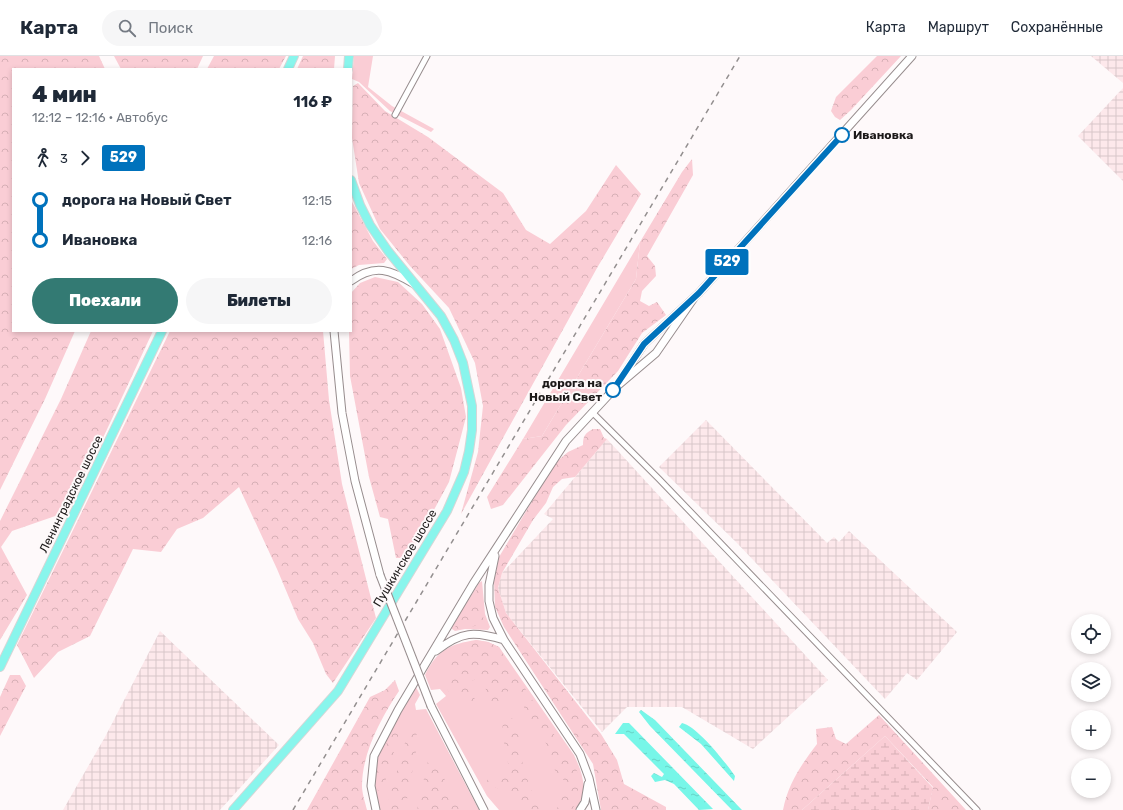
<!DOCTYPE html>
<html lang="ru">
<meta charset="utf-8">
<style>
body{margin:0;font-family:Rubik,sans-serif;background:#f6f6f7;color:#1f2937;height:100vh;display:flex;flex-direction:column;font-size:15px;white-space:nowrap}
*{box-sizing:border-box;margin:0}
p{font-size:13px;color:#747a83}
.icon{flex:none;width:22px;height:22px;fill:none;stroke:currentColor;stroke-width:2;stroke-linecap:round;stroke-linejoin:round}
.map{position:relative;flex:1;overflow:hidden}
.sheet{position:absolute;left:12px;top:12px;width:340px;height:264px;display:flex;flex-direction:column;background:#fff;border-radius:0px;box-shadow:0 2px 6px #0003}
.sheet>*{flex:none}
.badge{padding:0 8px;border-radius:3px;font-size:14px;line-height:26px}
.fabs{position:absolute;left:1071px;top:558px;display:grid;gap:8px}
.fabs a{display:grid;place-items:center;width:40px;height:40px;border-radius:50%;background:#fff;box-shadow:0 2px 6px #0003;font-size:20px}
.map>.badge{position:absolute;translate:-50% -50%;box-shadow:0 0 0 2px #fff}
.legs{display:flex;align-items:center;gap:6px;height:44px;padding:0 20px;font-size:13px}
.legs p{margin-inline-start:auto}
.summary{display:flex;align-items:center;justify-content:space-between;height:68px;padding:0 20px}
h1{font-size:22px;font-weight:800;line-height:30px}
.action{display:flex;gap:8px;margin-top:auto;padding:8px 20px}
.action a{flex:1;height:46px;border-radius:24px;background:#337a73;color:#fff;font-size:16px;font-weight:800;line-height:46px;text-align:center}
.action a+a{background:#f6f6f7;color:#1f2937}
ul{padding:0 20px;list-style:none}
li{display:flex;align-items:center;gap:14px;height:40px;font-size:15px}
li i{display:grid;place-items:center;width:6px;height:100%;margin:0 5px;background:currentColor}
li i::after{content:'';width:10px;height:10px;margin:-5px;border:3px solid;border-radius:50%;background:#fff}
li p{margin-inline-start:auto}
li:first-child i{background:linear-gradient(#0000 50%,currentColor 0)}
li:last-child i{background:linear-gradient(currentColor 50%,#0000 0)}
header{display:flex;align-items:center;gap:24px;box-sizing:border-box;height:56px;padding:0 20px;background:#fff;border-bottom:1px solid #e0e1e3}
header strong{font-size:19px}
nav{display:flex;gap:22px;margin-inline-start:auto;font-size:14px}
.search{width:280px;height:36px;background:#f6f6f7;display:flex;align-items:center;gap:10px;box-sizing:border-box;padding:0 14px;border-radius:22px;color:#747a83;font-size:15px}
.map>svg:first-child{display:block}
.industrial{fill:url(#industrial-grid)}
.grass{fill:#facdd5}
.forest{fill:url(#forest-crowns)}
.wetland{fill:url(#wetland-marsh)}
.water{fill:url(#water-ripples)}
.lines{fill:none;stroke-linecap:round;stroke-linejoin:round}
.street-casing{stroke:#978d8e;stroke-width:7}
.secondary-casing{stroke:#978d8e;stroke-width:9}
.primary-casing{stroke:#d6d6d6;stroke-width:10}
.street{stroke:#fff;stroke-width:5}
.secondary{stroke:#fff;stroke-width:7}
.primary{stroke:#89f5ec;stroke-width:8}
.rail{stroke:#938f8f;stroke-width:1.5;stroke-dasharray:5 5;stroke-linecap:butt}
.secondary-bridge-casing{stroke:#978d8e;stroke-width:9;stroke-linecap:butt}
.secondary-bridge{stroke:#fff;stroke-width:7}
.line-1-casing{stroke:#fff;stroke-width:9}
.line-1{stroke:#0072bc;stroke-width:6}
.stop-1-dot{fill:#fff;stroke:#0072bc;stroke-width:2}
.labels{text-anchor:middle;stroke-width:4;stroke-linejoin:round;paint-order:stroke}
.stop-label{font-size:12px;font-weight:bold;fill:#1c1919;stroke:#fef9fa;text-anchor:start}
.street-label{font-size:12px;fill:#1c1919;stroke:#fef9fa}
</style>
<header>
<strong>Карта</strong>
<div class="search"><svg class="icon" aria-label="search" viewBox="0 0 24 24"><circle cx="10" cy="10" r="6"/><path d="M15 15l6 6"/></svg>Поиск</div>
<nav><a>Карта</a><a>Маршрут</a><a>Сохранённые</a></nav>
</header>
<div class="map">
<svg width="1123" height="754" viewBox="0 0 1123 754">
<defs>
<pattern id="industrial-grid" width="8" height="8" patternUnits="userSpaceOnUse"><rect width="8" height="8" fill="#fde8eb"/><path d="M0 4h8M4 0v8" fill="none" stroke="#d8c6c9"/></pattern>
<pattern id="forest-crowns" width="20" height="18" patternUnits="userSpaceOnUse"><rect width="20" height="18" fill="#facdd5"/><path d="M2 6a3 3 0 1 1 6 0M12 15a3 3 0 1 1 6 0" fill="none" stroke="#d6afb6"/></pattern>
<pattern id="wetland-marsh" width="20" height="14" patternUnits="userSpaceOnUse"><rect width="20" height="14" fill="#facdd5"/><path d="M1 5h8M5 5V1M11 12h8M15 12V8" fill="none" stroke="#d6afb6"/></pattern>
<pattern id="water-ripples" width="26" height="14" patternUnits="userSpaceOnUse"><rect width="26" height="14" fill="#77f6e8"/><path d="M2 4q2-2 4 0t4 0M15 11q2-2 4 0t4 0" fill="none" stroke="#66d2c6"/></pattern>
</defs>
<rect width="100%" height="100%" fill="#fef9fa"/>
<!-- industrial -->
<path class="industrial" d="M1092 0H1123V27L1091 0Z
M1123 32V125L1078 80Z
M706 364 827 487 834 481 839 486 849 475 957 576 917 624 907 617 885 643 736 486 659 411Z
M607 383 828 624 753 693 682 651H627L602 676 506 557 498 532 502 517 553 463 544 458Z
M160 575 279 689 220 754H63L105 681Z"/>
<!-- grass -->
<path class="grass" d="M354 0H373L368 31 392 50 434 73 431 76 390 55 359 26 352 23Z
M640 186 636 223 542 380 523 383Z
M482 525 485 558 490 571 488 574 465 573 455 575 452 573V570L479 527Z
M476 584 488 586 499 591 574 699C583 718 589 735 576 754H499L487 740 436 648 446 640 440 633 431 634 425 619C437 594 450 588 476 584Z
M416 631 420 639 415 648 416 654 426 653 479 754H379C375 744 372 729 374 717 377 693 404 653 416 631Z"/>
<!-- forest -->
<path class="forest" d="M0 0H99L105 13H13V275H75L45 343 0 434Z
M114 0H203L197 13H121Z
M214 0H286L279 13H207Z
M303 0H335L334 13H297Z
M877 0H901L851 54 840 64 835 61 831 55 836 41Z
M358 27 385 55 428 81 503 137 526 174 550 188 586 155 616 109 641 138 597 212 461 458 478 396 483 350 475 307 449 252 410 210 380 173 359 127 352 82 353 30Z
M692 103 693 119 647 200 655 210 656 220 642 235 640 245 649 250 657 246 666 259 642 277 618 315 566 369 503 449 491 453 487 441 523 383 542 380 636 223 640 186 682 116Z
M351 144 373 185 387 203 384 207 359 209 351 213Z
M375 221 398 226 422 248 440 273 461 332 466 361 449 426 408 502H396L388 463 380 461 369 421 350 320 349 275H351V237L360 227Z
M91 275H153L102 384 64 457 12 475 1 491 27 539 0 584V465L61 343Z
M170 275H323L329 344 342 428 376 562 333 627 326 618 313 587 298 563 277 513 239 431 203 462 177 473 161 496 133 493 90 580 58 596 34 622 17 589Z
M593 373H600L604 382 607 383 575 421 562 423 553 431 546 447 533 464 502 517 498 532 506 557 601 678 617 704 624 728 666 751V754H601L593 708 504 571 495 551 494 525 499 501 554 408 568 396 583 389C583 380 585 377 593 373Z
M479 530 481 534 480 546 484 565 481 569 456 573 455 571Z
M476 584 488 586 499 591 577 715C579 729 579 741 572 754H555L559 750 565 725 557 718 551 707 549 693 543 682 526 664C526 650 520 641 513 630L506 637V645L502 650H494L487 644 485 626 477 622 470 626V634L476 645 474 653 469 652 460 642 448 635C447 625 451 596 461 590 465 587 472 586 476 584Z
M10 619H20L26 630 0 680V641Z
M395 624 399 635C381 662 362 697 362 730 362 737 365 746 367 754H307L370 641 385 634Z
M506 654 514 665 521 667 519 693 526 720 538 751 545 754H521L525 752 519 742 486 727 488 723 499 720 507 721 509 716C508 695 497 675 506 654Z
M879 659 966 754H928L933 731 885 680 802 754H783C788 728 801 709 817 688L816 673 832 671 836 683 846 688Z
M393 671 398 674V682L383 733 378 736 377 712Z
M408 676H416L418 685 405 754H386Z
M428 705 437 708 460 754H417Z"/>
<!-- wetland -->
<path class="wetland" d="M885 680 933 732 928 754H802Z"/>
<!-- water -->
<path class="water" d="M641 654 655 664 742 754H732L650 670 639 656Z
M623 667H629L713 753 699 754 674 728 665 724 655 726 651 720 654 717 662 721 664 718 624 678H615Z
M682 667C697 670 726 707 735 720L734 725 701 688 679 671Z"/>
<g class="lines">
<defs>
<path id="street" d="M395 59 427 0
M592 356 659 423 977 754"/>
<path id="secondary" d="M351 225C375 207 391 214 414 228
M334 275 342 357 355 425 380 519
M619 326 644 288 699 237 912 0
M495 500 489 529V545L493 562 504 584 580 698 589 722 596 754
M436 595C462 575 474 575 504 584
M431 650 484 754
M376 754 371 730 374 700 398 654 473 528 566 385 616 331 656 297 694 242
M580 754 585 746 588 728"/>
<path id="primary" d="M288 13 294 0
M348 13 349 0
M0 611 162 275
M233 754 338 635 447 455 464 416 469 395 472 374V350L463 307 454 284 441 260 388 195 370 169 360 149 351 124"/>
</defs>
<!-- street casing -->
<use href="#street" class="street-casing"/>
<!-- secondary casing -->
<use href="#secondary" class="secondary-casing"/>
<!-- primary casing -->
<use href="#primary" class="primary-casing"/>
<!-- street -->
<use href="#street" class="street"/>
<!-- secondary -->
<use href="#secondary" class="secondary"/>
<!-- primary -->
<use href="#primary" class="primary"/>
<!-- rail -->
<path class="rail" d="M293 754 740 0"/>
<defs>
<path id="secondary-bridge" d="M380 519 431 650"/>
</defs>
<!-- secondary-bridge casing -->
<use href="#secondary-bridge" class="secondary-bridge-casing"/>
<!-- secondary-bridge -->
<use href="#secondary-bridge" class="secondary-bridge"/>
</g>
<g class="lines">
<defs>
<path id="line-1" d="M613 334 644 288 699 237 842 79"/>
</defs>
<!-- line-1 casing -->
<use href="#line-1" class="line-1-casing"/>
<!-- line-1 -->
<use href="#line-1" class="line-1"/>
</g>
<!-- markers -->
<g class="stop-1-dot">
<circle cx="842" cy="79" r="7"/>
<circle cx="613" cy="334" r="7"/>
</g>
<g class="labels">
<!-- stop labels -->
<g class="stop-label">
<text x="853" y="83">Ивановка</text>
<text x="602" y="331" text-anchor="end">дорога на<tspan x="602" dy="14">Новый Свет</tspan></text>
</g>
<!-- street labels -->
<g class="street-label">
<text transform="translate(71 438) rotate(-64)" y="4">Ленинградское шоссе</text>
<text transform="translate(405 502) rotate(-59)" y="4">Пушкинское шоссе</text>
</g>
</g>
</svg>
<div class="fabs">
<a><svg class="icon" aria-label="locate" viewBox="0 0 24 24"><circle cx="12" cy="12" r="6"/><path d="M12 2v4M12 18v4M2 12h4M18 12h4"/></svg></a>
<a><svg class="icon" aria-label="layers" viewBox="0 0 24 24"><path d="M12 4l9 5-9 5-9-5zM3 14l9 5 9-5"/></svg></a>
<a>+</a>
<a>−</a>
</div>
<b class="badge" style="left:727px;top:206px;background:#0072bc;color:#fff">529</b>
<section class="sheet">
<div class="summary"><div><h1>4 мин</h1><p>12:12 – 12:16 · Автобус</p></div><b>116 ₽</b></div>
<div class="legs"><svg class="icon" aria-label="walk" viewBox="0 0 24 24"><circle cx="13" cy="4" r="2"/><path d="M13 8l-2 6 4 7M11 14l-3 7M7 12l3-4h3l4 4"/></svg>3<svg class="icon" aria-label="forward" viewBox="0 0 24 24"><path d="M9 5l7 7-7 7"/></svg><b class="badge" style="background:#0072bc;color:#fff">529</b></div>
<ul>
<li><i style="color:#0072bc"></i><b>дорога на Новый Свет</b><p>12:15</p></li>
<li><i style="color:#0072bc"></i><b>Ивановка</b><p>12:16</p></li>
</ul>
<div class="action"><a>Поехали</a><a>Билеты</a></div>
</section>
</div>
